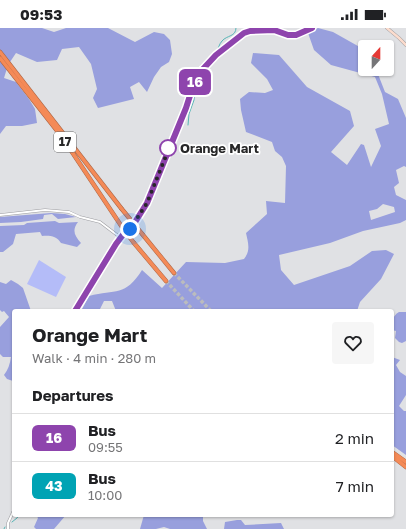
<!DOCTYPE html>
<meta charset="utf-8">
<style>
body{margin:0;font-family:"Golos Text",sans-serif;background:#f6f6f6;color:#202124;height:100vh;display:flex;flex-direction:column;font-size:15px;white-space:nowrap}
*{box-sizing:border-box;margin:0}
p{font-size:13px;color:#757577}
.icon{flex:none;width:22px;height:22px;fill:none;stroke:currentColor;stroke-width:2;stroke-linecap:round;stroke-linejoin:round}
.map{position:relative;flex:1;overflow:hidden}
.sheet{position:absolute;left:12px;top:281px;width:382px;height:208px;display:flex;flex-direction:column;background:#fff;border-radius:4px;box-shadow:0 1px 3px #0004}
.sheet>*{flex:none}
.badge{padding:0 8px;border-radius:6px;font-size:14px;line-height:26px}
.needle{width:26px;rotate:21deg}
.fabs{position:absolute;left:358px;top:12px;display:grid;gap:8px}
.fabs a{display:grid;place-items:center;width:36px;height:36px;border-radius:4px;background:#fff;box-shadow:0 1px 3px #0004;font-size:20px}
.you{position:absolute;width:20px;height:20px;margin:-10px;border:3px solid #fff;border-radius:50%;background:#1a73e8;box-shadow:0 0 0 6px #1a73e833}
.map>.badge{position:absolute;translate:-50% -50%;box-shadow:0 0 0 2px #fff}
h2{padding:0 20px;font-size:15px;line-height:36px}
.round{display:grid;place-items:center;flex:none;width:42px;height:42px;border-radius:4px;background:#f6f6f6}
.summary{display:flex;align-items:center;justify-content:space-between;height:68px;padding:0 20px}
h1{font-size:19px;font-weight:700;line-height:30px}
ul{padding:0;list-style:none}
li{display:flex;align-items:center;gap:12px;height:48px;padding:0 20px;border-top:1px solid #e0e0e0}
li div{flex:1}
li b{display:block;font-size:15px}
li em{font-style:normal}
li .badge{min-width:44px;font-weight:700;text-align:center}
.status{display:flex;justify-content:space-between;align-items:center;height:28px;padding:0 20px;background:#fff;direction:ltr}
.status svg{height:11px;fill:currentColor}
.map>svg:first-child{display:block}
.green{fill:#b4bcf8}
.forest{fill:#989fdd;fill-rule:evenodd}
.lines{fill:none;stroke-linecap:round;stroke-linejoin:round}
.stream{stroke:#57b6b6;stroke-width:1}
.motorway-tunnel{stroke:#bbbcbe;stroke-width:3.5;stroke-dasharray:3.5 2;stroke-linecap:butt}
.tertiary-casing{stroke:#9c9ca0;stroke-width:3}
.secondary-casing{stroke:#9c9ca0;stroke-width:3.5}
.motorway-casing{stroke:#ac6747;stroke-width:4.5}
.tertiary{stroke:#fff;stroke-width:2}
.secondary{stroke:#fcdccd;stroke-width:2.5}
.motorway{stroke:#f48a57;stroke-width:3.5}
.motorway-bridge-casing{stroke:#ac6747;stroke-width:4.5;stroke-linecap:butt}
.motorway-bridge{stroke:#f48a57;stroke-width:3.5}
.line-casing{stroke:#fff;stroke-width:9}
.line{stroke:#8e44ad;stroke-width:6}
.walk{stroke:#272728;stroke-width:4;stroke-dasharray:0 7.2}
.stop-dot{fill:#fff;stroke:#8e44ad;stroke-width:2}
.labels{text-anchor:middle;stroke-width:3.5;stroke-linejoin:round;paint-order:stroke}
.shield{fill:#fff;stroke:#686868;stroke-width:1}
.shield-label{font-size:12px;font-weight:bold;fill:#272728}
.stop-label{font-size:13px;font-weight:bold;fill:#272728;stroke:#fff;text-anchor:start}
</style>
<div class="status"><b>09:53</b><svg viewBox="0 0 49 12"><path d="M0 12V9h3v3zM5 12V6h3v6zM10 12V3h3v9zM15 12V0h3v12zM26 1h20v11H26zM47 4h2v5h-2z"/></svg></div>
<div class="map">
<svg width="406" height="501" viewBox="0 0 406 501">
<rect width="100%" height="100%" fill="#e0e1e4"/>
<!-- green -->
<path class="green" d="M39 232 66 249 56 269 27 256Z"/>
<!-- forest -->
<path class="forest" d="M0 0H42L54 4 66 0H108L135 14 154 4 164 6 170 12 172 26 169 34 161 39 154 49 147 64 139 54 130 59 134 71 98 80 93 70 97 61 91 36 79 19 62 21 57 32 37 34 16 25 8 37 4 50 16 54 29 71 35 81 37 95 22 98H6L0 106Z
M318 0 333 4 365 22V41H376L385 64 398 71 406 90V139L404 138 396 142 399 155 394 159 396 167 406 172V192L400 195 363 203 330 215 279 227 281 242 294 257 350 238 372 223 386 222 394 226 381 251 360 274 357 283H116L112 273H104L99 283H81L89 268C116 261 125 269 142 242L162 260 186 234 225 235 244 231C251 222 248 215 246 205L267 186 266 173 285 175 286 138 282 129 275 123 272 114 246 104 241 82 240 71 249 64 265 65 273 62 267 51 251 35 253 25 279 27 307 59 350 83 354 98 331 124 347 137 361 116 364 117 371 139 381 118 375 101 389 96 382 66 375 49 331 37 314 22 308 5ZM383 176 394 179 395 184 371 192 369 183 377 181Z
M51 185 65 186 76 189 58 191 52 186 44 187 43 191 21 194 0 195V189Z
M55 193 59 195 78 194C72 202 74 207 81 215L77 219 61 215C57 208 49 207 42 208L40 204 16 206 13 216 3 224H0V198L24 197 27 195Z
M11 252 18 256 23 260 31 283H14V352L13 353 7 351 4 347C8 342 10 336 11 329H3L0 326V299L9 289 4 283 2 284 0 282V254L6 256Z
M399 284H406V313L402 315 399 314 395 310 396 303 392 302C392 294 392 288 399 284Z
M392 329 400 332 396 337 400 344 406 348V367L399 378 404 383H406V427L392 417Z
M36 487H66L54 501H36L34 499 38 490Z
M144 487H203V493L207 501H170L164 499 156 501H140Z
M237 492H241L245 497 281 495 284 501H224L225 494Z"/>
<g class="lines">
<!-- stream -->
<path class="stream" d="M216 26C218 22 219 16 222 13 227 7 236 9 236 0
M188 97 189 86 194 72 195 59 213 34
M12 494 17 490 19 487
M4 501 5 499"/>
<!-- motorway-tunnel -->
<path class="motorway-tunnel" d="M174 245 211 283
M166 253 194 283"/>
<defs>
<path id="tertiary" d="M0 187 45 182 69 184 80 189 100 194 121 210
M75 283 116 216 123 207 132 199 147 175 185 80 194 55 203 41 216 27 244 5 250 3 274 2 288 7H296L312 0
M8 501V495L14 482"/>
<path id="secondary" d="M387 0 399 10 406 17"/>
<path id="motorway" d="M0 24 121 180
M0 30 62 109 124 202
M143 207 174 245
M134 215 166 253
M392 424 406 434
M392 428 406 439"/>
</defs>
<!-- tertiary casing -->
<use href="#tertiary" class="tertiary-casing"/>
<!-- secondary casing -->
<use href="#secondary" class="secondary-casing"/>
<!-- motorway casing -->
<use href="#motorway" class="motorway-casing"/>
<!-- tertiary -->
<use href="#tertiary" class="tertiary"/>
<!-- secondary -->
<use href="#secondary" class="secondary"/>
<!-- motorway -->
<use href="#motorway" class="motorway"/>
<defs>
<path id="motorway-bridge" d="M121 180 143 207
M124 202 134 215"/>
</defs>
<!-- motorway-bridge casing -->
<use href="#motorway-bridge" class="motorway-bridge-casing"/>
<!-- motorway-bridge -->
<use href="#motorway-bridge" class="motorway-bridge"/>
</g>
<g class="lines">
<defs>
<path id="line" d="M75 283 116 216 125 204 132 199 147 175 186 80 194 55 203 41 216 27 244 5 250 3 274 2 288 7H296L312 0"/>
</defs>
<!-- line casing -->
<use href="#line" class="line-casing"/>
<!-- line -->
<use href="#line" class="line"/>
<!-- walk -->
<path class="walk" d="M130 201 147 175 170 118 168 120"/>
</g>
<!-- markers -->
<circle class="stop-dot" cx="168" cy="120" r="8"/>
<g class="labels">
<!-- shield labels -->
<rect class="shield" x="54" y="104" width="22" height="20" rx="3"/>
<g class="shield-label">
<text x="65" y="118">17</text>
</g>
<!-- stop labels -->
<g class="stop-label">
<text x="180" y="125">Orange Mart</text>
</g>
</g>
</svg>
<div class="fabs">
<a><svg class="needle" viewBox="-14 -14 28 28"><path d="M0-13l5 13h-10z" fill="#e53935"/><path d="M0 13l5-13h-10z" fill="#757577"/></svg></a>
</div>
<div class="you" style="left:130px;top:201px"></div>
<b class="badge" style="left:195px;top:54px;background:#8e44ad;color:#fff">16</b>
<section class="sheet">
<div class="summary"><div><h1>Orange Mart</h1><p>Walk · 4 min · 280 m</p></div><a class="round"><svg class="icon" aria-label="heart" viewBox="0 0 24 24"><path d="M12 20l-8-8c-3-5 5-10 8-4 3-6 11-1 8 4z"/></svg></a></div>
<h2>Departures</h2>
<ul>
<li><span class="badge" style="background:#8e44ad;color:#fff">16</span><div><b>Bus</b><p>09:55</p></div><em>2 min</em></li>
<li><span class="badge" style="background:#00a3b4;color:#fff">43</span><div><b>Bus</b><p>10:00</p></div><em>7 min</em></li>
</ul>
</section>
</div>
